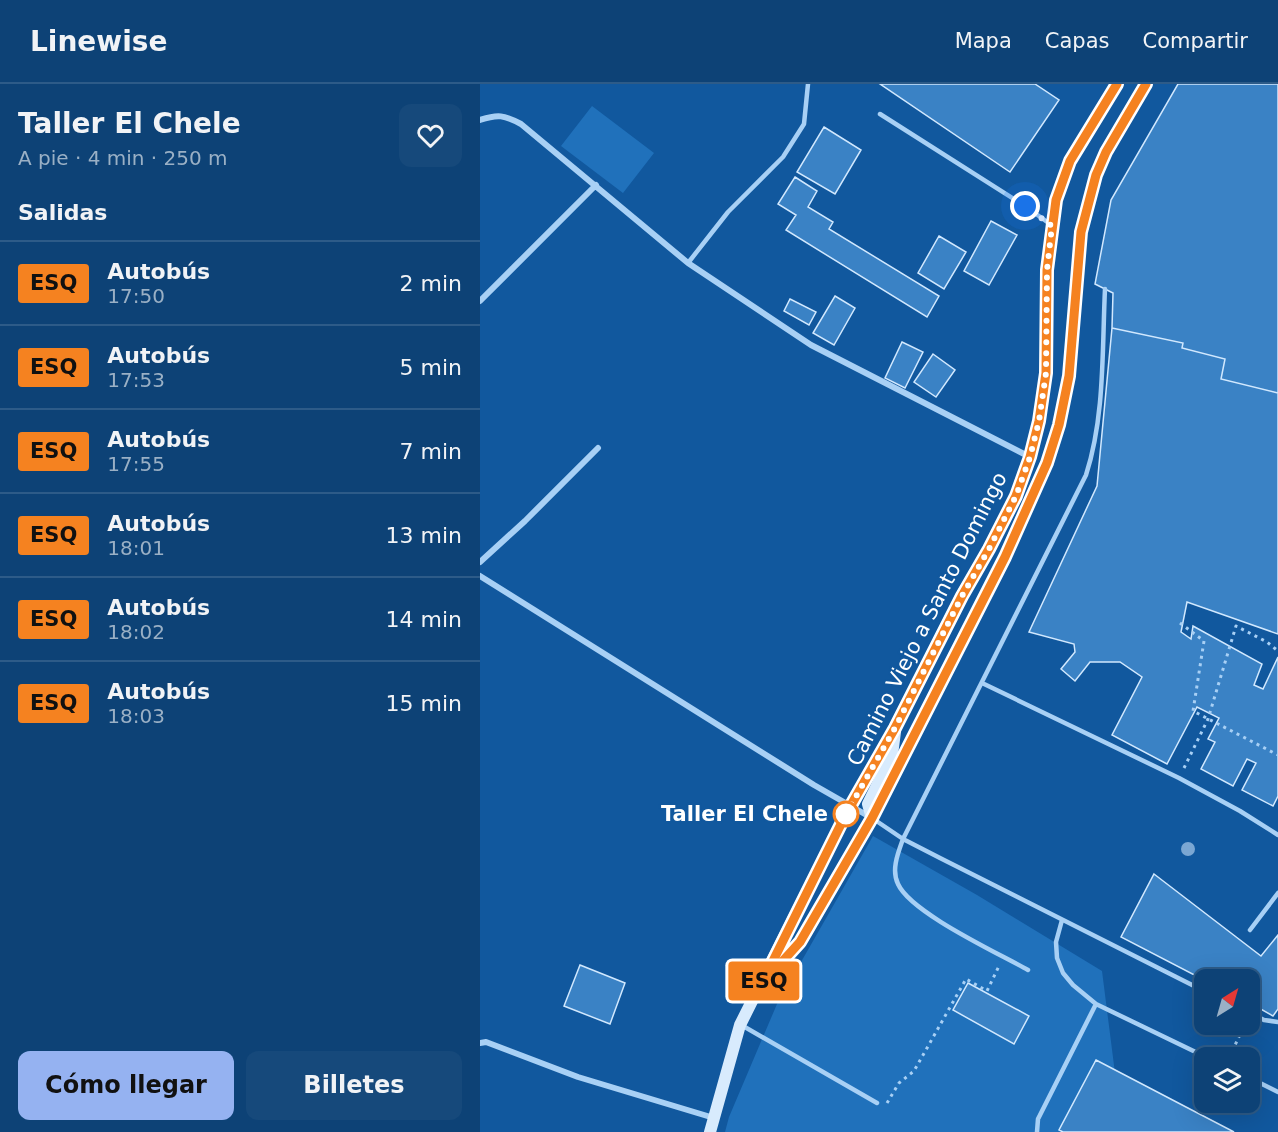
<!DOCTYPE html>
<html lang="es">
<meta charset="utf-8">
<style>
body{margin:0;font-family:"DejaVu Sans",sans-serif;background:#16497b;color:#f1f3f6;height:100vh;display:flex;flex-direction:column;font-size:22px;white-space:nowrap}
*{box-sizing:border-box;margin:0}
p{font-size:20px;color:#9ab0c5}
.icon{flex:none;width:33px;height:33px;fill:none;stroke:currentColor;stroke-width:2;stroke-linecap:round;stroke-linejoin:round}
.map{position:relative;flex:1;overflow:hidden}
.details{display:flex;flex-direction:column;background:#0d4276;width:480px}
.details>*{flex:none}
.badge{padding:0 12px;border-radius:4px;font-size:21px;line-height:39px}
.needle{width:39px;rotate:37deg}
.controls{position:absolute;left:714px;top:885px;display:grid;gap:12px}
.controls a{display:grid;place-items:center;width:66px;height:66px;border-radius:12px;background:#0d4276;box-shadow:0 6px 24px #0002,0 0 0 2px #2d5b88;font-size:30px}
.you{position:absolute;width:30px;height:30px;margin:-15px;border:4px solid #fff;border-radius:50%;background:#1a73e8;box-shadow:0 0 0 9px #1a73e833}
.map>.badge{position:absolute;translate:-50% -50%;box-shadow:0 0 0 3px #fff}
h2{padding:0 18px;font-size:22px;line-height:54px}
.round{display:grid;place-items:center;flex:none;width:63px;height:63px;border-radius:12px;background:#16497b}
.head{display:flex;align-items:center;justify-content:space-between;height:102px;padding:0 18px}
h1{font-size:28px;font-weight:700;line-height:45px}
.primary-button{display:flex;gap:12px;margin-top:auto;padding:12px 18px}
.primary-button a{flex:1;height:69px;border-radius:12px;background:#95b2f1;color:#111;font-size:24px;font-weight:700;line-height:69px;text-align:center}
.primary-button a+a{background:#16497b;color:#f1f3f6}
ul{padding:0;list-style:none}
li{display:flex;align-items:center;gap:18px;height:84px;padding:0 18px;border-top:2px solid #2d5b88}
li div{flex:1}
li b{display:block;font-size:22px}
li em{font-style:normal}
li .badge{min-width:66px;font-weight:700;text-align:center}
header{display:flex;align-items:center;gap:36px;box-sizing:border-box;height:84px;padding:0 30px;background:#0d4276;border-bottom:2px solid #2d5b88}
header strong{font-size:28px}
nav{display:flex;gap:33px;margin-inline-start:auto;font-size:21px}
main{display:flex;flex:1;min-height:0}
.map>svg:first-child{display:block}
.green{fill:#2071bb}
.building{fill:#3a82c5;stroke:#d1e8fe;stroke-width:1.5}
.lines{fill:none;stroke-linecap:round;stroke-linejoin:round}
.path{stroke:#a8d0f5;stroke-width:3;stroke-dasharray:3 4.5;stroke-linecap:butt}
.lane{stroke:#a8d0f5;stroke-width:4.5}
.street{stroke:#a8d0f5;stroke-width:6}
.secondary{stroke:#d8ebfd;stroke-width:12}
.tree{fill:#7ba7d3}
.line-casing{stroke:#fff;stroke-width:14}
.line{stroke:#f58220;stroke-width:9}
.walk{stroke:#fff;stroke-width:6;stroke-dasharray:0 10.8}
.stop-dot{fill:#fff;stroke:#f58220;stroke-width:3}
.labels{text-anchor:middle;stroke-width:4.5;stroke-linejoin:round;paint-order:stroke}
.street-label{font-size:21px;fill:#fff;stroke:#11589e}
.stop-label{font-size:21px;font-weight:bold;fill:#fff;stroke:#11589e;text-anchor:end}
</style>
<header>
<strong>Linewise</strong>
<nav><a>Mapa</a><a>Capas</a><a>Compartir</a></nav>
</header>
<main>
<section class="details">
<div class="head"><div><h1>Taller El Chele</h1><p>A pie · 4 min · 250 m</p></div><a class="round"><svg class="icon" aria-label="heart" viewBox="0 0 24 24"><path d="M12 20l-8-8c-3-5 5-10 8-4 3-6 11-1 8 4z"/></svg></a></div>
<h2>Salidas</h2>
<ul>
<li><span class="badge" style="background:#f58220;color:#111">ESQ</span><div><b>Autobús</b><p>17:50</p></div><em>2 min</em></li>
<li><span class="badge" style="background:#f58220;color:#111">ESQ</span><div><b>Autobús</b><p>17:53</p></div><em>5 min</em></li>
<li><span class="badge" style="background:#f58220;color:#111">ESQ</span><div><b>Autobús</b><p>17:55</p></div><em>7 min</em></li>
<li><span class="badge" style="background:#f58220;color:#111">ESQ</span><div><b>Autobús</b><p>18:01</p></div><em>13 min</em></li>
<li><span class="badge" style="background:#f58220;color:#111">ESQ</span><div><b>Autobús</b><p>18:02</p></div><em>14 min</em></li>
<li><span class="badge" style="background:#f58220;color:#111">ESQ</span><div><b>Autobús</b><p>18:03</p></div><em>15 min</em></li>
</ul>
<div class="primary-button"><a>Cómo llegar</a><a>Billetes</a></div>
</section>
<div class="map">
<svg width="798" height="1048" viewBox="0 0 798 1048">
<rect width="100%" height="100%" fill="#11589e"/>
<!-- green -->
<path class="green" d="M112 22 174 69 143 109 81 62Z
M393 752 497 811 622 887 636 997 613 1048H245L249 1033 297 920Z"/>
<!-- building -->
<path class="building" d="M400 0H555L579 16 530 88Z
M698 0H798V309L741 295 745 275 702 264 703 259 632 244 633 209 615 200 631 116Z
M344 43 381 66 355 110 317 88Z
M315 93 337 107 328 123 353 138 349 145 459 212 447 233 306 146 316 131 298 120Z
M511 137 537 151 509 201 484 187Z
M459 152 486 168 464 205 438 189Z
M355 212 375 224 354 261 333 249Z
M310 215 336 228 329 241 304 227Z
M632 244 703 259 702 264 745 275 741 295 798 309V550L707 518 701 548 711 555 713 542 782 580 774 601 783 605 798 573V712L793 722 762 706 776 679 767 675 753 702 721 685 735 658 728 655 739 634 717 623 687 680 632 651 662 593 640 578H610L595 597 581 585 595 568 594 560 549 548 617 402Z
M422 258 443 268 425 304 405 294Z
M453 270 475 286 456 313 434 298Z
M674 790 781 872 798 851V925L793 932 770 919V896H724L641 853Z
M100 881 145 899 130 940 84 922Z
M488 899 549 932 534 960 473 926Z
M616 976 706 1023 754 1048H583L579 1046Z"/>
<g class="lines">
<!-- path -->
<path class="path" d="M700 539 724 557 713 627 798 671
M704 684 728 635 756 542 787 558 798 567
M749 974 765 940
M407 1019 419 999 434 987 486 895 507 907 519 882"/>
<!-- lane -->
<path class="lane" d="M400 30 545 122 570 140
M208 179 248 128 303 73 324 40 328 0
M502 599 699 694 760 727 798 751
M392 734 423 755 460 774 724 907
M582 836 576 858 577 874 583 889 593 901 616 920 728 974
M770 846 798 809
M548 886C518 869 431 829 418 800 411 786 418 769 423 755L606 391C625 332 622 266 625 205
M770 929 784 936 798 938
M263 942 397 1019
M770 994 798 1008
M557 1048 558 1035 616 920"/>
<!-- street -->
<path class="street" d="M0 36C18 30 24 31 41 40L208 179 331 261 550 373
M0 217 116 101
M0 478 45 437 118 364
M0 492 334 701 390 733
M0 959 6 958 98 993 234 1034"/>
<!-- secondary -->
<path class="secondary" d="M392 734 388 720 412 671 415 648
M292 889 320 858 392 734 525 473 567 379 579 341 589 292 601 148 616 91 626 68 666 0
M230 1048 260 941 366 730 415 644 482 511 509 465 536 412 550 373 559 337 566 289 567 186 576 116 590 77 637 0"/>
</g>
<!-- trees -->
<circle class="tree" cx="708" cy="765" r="7"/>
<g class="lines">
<defs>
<path id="line" d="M637 0 590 77 576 116 567 186 566 289 559 337 550 373 536 412 509 465 482 512 415 644 366 730 281 901 320 858 392 734 525 473 567 379 579 341 589 292 601 148 616 91 626 68 666 0"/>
</defs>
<!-- line casing -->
<use href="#line" class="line-casing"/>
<!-- line -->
<use href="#line" class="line"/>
<!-- walk -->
<path class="walk" d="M366 730 415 644 482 512 509 465 536 412 550 373 559 337 566 289 567 186 572 142 545 122"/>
</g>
<!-- markers -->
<circle class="stop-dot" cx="366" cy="730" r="12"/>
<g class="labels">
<!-- street labels -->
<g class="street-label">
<text transform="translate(447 535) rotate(-63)" y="7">Camino Viejo a Santo Domingo</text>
</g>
<!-- stop labels -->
<g class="stop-label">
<text x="348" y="737">Taller El Chele</text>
</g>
</g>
</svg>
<div class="controls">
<a><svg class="needle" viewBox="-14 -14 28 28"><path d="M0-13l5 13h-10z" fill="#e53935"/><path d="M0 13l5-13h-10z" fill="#9ab0c5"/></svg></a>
<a><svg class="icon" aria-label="layers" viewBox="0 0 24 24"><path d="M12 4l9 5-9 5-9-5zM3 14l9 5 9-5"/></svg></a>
</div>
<div class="you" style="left:545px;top:122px"></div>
<b class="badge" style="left:284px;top:897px;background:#f58220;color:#111">ESQ</b>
</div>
</main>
